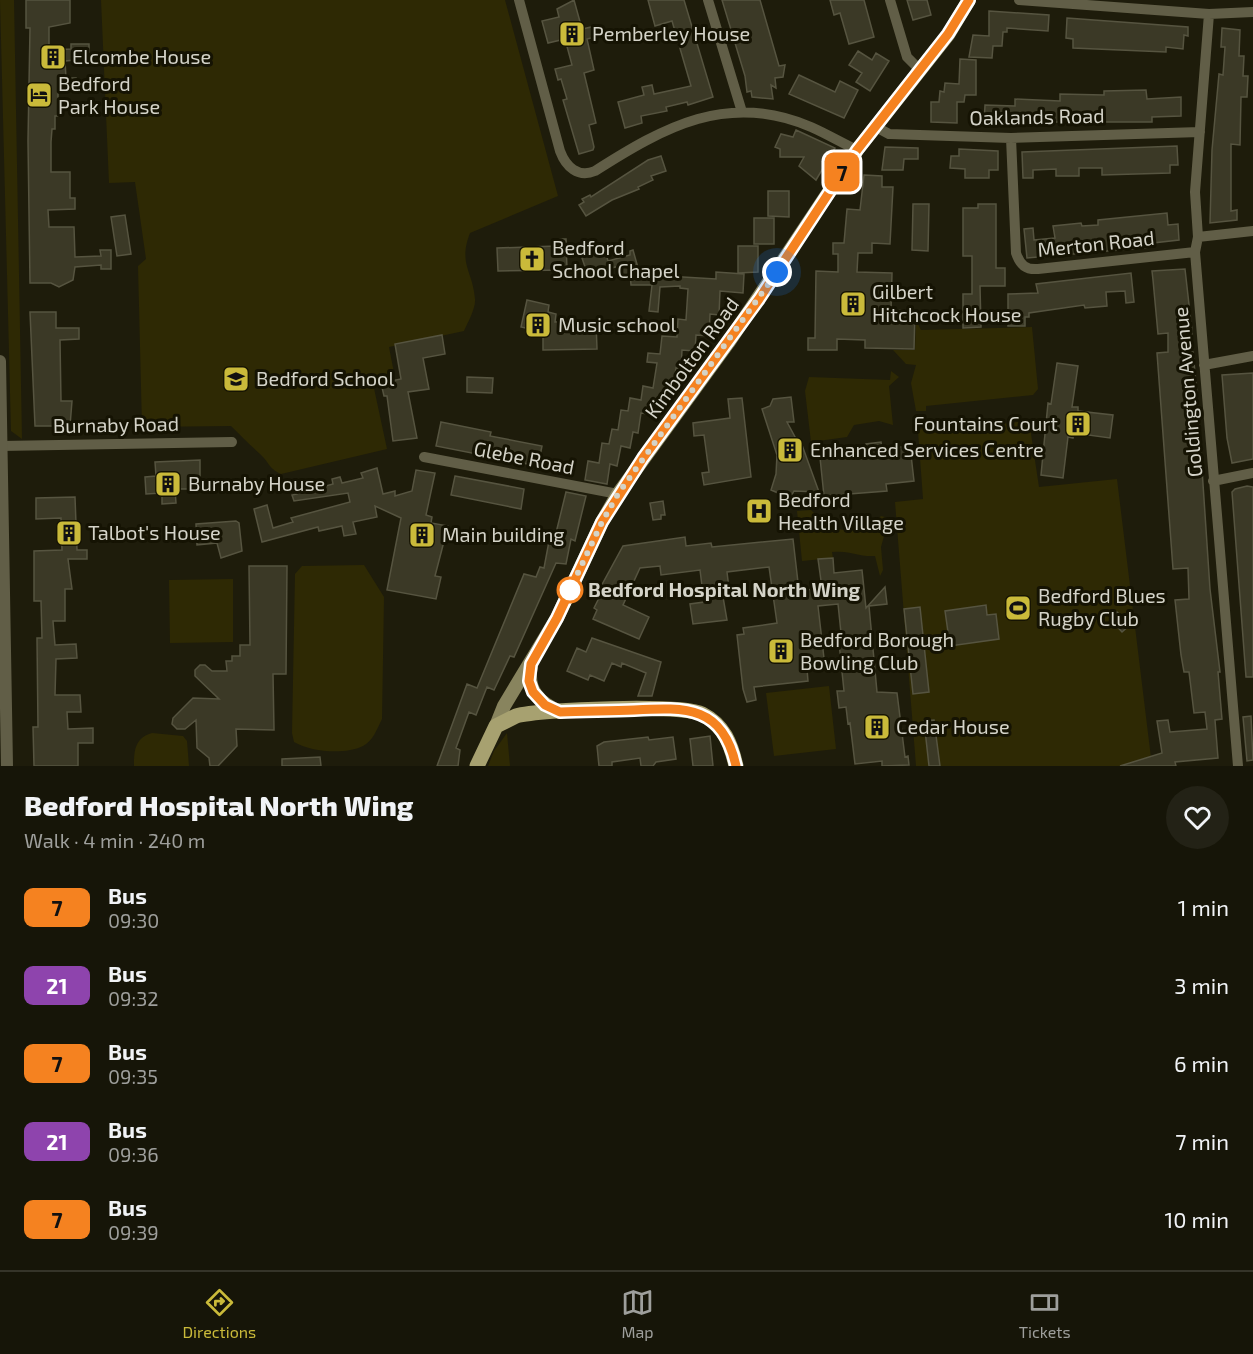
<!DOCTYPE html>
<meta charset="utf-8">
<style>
body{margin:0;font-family:"Exo 2",sans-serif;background:#232216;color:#f1f3f6;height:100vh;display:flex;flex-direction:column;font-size:22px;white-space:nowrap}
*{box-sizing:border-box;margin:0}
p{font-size:20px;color:#9e9f9c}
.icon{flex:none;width:33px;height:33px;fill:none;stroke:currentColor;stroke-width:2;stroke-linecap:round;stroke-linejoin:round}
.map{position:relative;height:766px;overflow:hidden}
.panel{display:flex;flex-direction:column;background:#161508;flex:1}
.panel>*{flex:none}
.badge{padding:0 12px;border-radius:9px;font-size:21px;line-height:39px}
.you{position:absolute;width:30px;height:30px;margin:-15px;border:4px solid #fff;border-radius:50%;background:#1a73e8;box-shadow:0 0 0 9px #1a73e833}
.map>.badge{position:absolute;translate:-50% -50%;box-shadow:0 0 0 3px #fff}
.round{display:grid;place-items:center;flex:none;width:63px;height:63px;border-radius:32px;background:#232216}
.headline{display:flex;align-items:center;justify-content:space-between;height:102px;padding:0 24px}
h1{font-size:28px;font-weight:800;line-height:45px}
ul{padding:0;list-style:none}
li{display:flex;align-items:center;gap:18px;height:78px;padding:0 24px}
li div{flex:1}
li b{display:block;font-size:22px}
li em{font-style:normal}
li .badge{min-width:66px;font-weight:700;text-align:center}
.tab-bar{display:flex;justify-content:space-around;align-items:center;height:84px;border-top:2px solid #353429;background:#161508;font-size:16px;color:#9e9f9c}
.tab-bar a{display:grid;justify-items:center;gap:3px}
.tab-bar .selected{color:#caba3a}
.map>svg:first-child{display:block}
.green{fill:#2e2904}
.building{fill:#3b3926;stroke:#565440;stroke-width:1.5}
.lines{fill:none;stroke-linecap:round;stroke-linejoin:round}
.minor{stroke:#615e47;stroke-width:10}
.tertiary{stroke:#615e47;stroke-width:12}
.secondary{stroke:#88845e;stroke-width:14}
.primary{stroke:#a7a170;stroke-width:15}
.line-casing{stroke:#fff;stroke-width:14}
.line{stroke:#f58220;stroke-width:9}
.walk{stroke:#d4d3c8;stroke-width:6;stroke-dasharray:0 10.8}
.stop-dot{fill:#fff;stroke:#f58220;stroke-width:3}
.labels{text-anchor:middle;stroke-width:6;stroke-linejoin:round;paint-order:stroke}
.poi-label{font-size:20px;fill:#d4d3c8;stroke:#151303;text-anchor:start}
.street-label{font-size:20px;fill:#d4d3c8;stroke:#151303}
.stop-label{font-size:20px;font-weight:bold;fill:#d4d3c8;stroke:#151303;text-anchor:start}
</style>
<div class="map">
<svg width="1253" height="766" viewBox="0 0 1253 766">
<rect width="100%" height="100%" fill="#1e1c0b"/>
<!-- green -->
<path class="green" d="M0 0H14L22 439 11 431Z
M101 0H505L558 196 470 233C458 264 473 271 475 299 476 308 468 322 464 331L389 347 394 373 372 379 387 449 281 474C268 468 270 463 260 454 250 445 241 436 231 426L142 427 138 266 146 259 135 182 109 183Z
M916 320 921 330 1032 327 1038 389 1033 395 926 406V411H916L911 383 916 365 906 364 893 350H915Z
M891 371 899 377 889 386 893 425 879 421 854 425 847 437 811 442 805 391 809 377 890 380Z
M1019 422 1020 425 1030 427 1039 487 1117 479 1152 766H916L895 502 923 499 918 431 928 425 929 432Z
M811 510C832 532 857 540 881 516L889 518 881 547 883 570 880 576 875 556C857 557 852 550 832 552L833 558 802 561 797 511Z
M364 565 384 597 382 719C377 729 373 741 363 746 345 755 311 752 294 742L292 733 295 574 302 566Z
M233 579V642L170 643 169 580Z
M829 686 836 749 774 756 766 693Z
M152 733 183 736 187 741 189 766H134C134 750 135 738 152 733Z
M507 733 510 766H488L494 751Z"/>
<!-- building -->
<path class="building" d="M26 0H70V23L49 27V50L71 49V44H89V53H76V60L65 61 66 78H76V89H58V116H55V129H52L51 142V172H70V198H75V209L48 210 49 227H74L75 257 101 256 100 250H111V269H101V265L75 267 73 280 59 287 51 283H30L28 141 30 28H26Z
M574 0 582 29 596 26 599 36 587 39 594 70 584 73 596 123 589 125 594 147 593 150 579 154 563 100 567 99 561 79 558 80 555 69 572 65 565 39 548 43 542 21 559 17 557 9Z
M648 0H684L713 97 688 105 687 102 666 107 667 111 641 116 642 123 625 128 618 102 644 95 642 87 652 85 654 94 691 86 672 21 655 26Z
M722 0H760L779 66 785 65 783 77 775 78 776 88 771 85 773 99 752 97 751 91 747 92 745 76Z
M830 0H864L874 37 849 44 840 13 834 15Z
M907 0H927L931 15 913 20Z
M989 11 1049 15 1048 31 1007 28V32H1003L1002 46H993L992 58 969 57 973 35 989 36Z
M1067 18 1188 27V36L1184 35 1183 49 1166 47V52L1073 48V39L1066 38Z
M1222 28 1240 30 1239 56H1244L1243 76H1248L1247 97H1241L1240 145 1231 144V211L1237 210V220L1210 223 1212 150 1219 74 1223 75 1225 47H1221Z
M858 51 872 60 876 53 889 61 870 91 856 82 862 73 849 65Z
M960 59 976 60V95H965L964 102H957V123L931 122V102H939L940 91 944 92 945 83 959 84Z
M799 75 835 92 840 81 858 90 844 118 789 94Z
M1146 90 1147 99 1181 97V116L1152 117V122H1052L1014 121V116L993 115V126H984L985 105 1015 106V99L1060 101V94L1104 95V91Z
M796 130 835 148 816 180 799 166 804 157H780V149L775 147 781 134 793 137Z
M1177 146 1178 165H1170V173L1102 175V168H1079V176H1056V169L1033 170V178H1023L1022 152Z
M885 147 918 148V159H904L903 170H882Z
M959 149 998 151V170H989V178H965V169L950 168 951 156H959Z
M661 156 666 171 651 176 653 180 638 187 639 189 612 200 586 216 579 205 584 202 582 199 590 195 591 197 648 160Z
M864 175 882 176V187H893L890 244 872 243V253H858L857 272 892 273 891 310 915 311 914 349 865 348V340L837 339V350H808V338H815L816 271 838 272V254H833V243H844L847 209 860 210Z
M768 191H789V217L768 216Z
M913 204H929L928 251 912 250Z
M978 204H996V268H1005V286H980L981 327 963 328V294H972V256H963V208H978Z
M1167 213 1168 225 1178 224 1179 240 1153 243V247L1027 258 1024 229 1033 228 1034 240 1055 238 1053 226 1081 223 1082 226 1098 225V220Z
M125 215 131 254 117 256 111 217Z
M754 218H774V244H754Z
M556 239H566L567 270 498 271 497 248 556 246Z
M738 246H758V272L738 273Z
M605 250 608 261 630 255V251L633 250 640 275H657V270L666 269V276L716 279V272L744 274 743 293 720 291 719 315 710 314 709 336 696 335 695 351 682 350 681 369 676 368 673 390 663 389 661 402 651 401 648 414 641 413 638 433 633 432 630 448 621 446 617 466 610 464 607 484 585 480 588 461 599 463 602 443 609 444 612 429 618 430 621 410 628 411 630 398 641 400 643 386 653 388 657 363 647 362 648 353 660 354 662 336 677 337 678 319 686 320 688 289 680 288V286L660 287 658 312 649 311 652 285H631L630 273 620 276 618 266 588 276 582 258Z
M1185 269 1192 331 1191 352H1193L1197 394 1210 589 1220 672H1218L1222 719 1215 720 1218 758 1175 762 1176 766H1120L1162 753 1157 721 1168 720 1170 732 1207 729 1205 712 1194 713 1189 672H1184L1181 655 1175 600 1189 599 1188 568 1173 569 1157 353 1168 352V333L1158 334 1153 280 1152 271Z
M1131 273 1134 302 1126 303 1125 291 1106 292 1107 306 1085 308 1084 305 1029 313V317H1025V326H1008V294L1038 293 1036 284Z
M527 300 549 305 548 312 556 314 555 322 596 321 597 349 543 350V332L521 327Z
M30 312H56V328H79V339L60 340 61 401H72L70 426H35Z
M442 335 445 354 423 358 429 389 408 392 417 438 393 441 387 396H384L381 383 401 379 395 344Z
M1057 363 1078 366 1072 407H1078V411L1113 415 1110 438 1074 433 1073 438 1068 437 1063 478 1041 475 1048 403 1051 404Z
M1253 373V459L1232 463 1227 438 1222 375Z
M467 377 493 378 492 393 467 392Z
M791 397 794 422H787L800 446 802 445 819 492 794 491 790 498 771 490 776 474 777 455 762 409 770 406 773 399Z
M742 398 751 477 704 485 702 473 709 472 704 435 694 436 693 423 730 418 728 399Z
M441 422 491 432 490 436 542 446 538 466 436 446Z
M881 442 882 449 910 446 914 481 886 484 887 491 824 496 819 448 829 447 830 455 867 450 866 444Z
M200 460V479H190V489H175L176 503 162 504V493L146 494 145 477 156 476 155 462Z
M377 468 383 494 395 491V496L412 491 416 470 435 473 426 515 432 517 431 523 448 526 435 576 441 577 436 599 387 590 401 518 375 506 377 517 353 522 356 534 344 536 342 526 319 531 318 527 262 542 254 509 267 505 273 528 293 522 291 518 350 502 348 493 294 501 292 495 297 494 295 488 311 484 312 490 333 484 332 479 340 477 342 483 363 478 361 473Z
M455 476 524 489 521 509 451 495Z
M1247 486 1253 487V677H1246L1232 492 1235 489Z
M566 492 586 496 575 541 571 539 566 564 556 563 514 657 510 656 494 690 487 687 476 715 469 712 456 748 460 750 458 766H437L467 684 477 688 524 574 536 577 540 567 544 568 550 536 555 537Z
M75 497 77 550H87V559H68L72 589H65V621H53L55 645 76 644 77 658 56 659 55 695H80L81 712H67L68 729 93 728V743H78V766H34L33 727H38L37 638H42L41 601H34V551L62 550 61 518 36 519V498Z
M663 501 665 515H661V519L653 520 650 503Z
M236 521 239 523 242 551 221 558 217 543 197 545 196 524Z
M685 537 686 546 711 543 712 547 793 539 799 591 822 588 818 559 833 558 834 573 862 570 866 608 885 587 887 604 869 606 877 692 897 693 905 757 908 756 909 765 882 766V761L855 764 850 723 848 724 846 707 839 708 837 691H844L838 633H841L838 604 818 606 825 667 807 669 808 681 754 687 756 700 747 702 743 689 737 635 744 634 743 628 777 623 769 567 727 572 730 597H723L727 620 693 624 690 604 704 602 700 570 661 575 660 566 640 568 623 605 649 617 639 639 593 619 597 610 594 608 602 592 599 590 623 546Z
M249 566H287L286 674H273L274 730 236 729 237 746 218 766H210L209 758 197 748 196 720 185 729H177L172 724 173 718 193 698 219 699 195 676V670L200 665H205L212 671H227L226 661H232V656H240V645H250Z
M986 605 987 615 996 614 999 639 950 646 945 611Z
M920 607 929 692 913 694 904 609Z
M1117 612 1130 625 1122 632 1110 619Z
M592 638 661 662 652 696H638L646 673 622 663 621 667 612 663 604 681 590 675 588 680 567 671 577 648 586 652Z
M1251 716 1253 760 1247 761 1243 717Z
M934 720 940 766H929L924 721Z
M710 736 713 766H693L690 739Z
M648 737 649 740 673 737 676 759 656 762 653 766H641L640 758 612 762V766H599L597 746 604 742Z
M320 757 321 766H282V759Z"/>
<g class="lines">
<!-- minor -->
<path class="minor" d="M519 0 560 151C566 167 578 178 595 171 664 127 728 91 811 127 827 134 842 143 857 150
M708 0 742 112
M890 0 907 57 920 70
M1019 0 1209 14 1253 12
M1209 14 1195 192 1198 237 1195 252 1238 766
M876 127 889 134 1011 138 1200 132
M1011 138 1016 253C1020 265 1026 270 1038 269L1195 252
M1198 237 1253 231
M1204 365 1253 356
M1 446 232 442
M424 457 618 494
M1213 481 1253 473"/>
<!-- tertiary -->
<path class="tertiary" d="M0 361 7 766"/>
<!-- secondary -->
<path class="secondary" d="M531 666C526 690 539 703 560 712
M496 726 504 706 557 618 602 522 618 494 728 343 857 150 948 35 969 0"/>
<!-- primary -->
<path class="primary" d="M477 766 496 726 516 716C541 709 682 704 702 714 724 725 731 744 736 766"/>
</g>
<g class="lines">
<defs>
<path id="line" d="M736 766C723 706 687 707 634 710 609 711 585 711 560 712L545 705 533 692 529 681 531 664 557 618 602 522 643 458 759 299 857 150 948 34 969 0"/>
</defs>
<!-- line casing -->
<use href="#line" class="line-casing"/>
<!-- line -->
<use href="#line" class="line"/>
<!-- walk -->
<path class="walk" d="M570 590 567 596 602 522 618 494 777 272"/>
</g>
<!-- icons -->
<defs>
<symbol id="building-square" viewBox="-11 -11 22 22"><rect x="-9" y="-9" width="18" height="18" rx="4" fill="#caba3a" stroke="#151303"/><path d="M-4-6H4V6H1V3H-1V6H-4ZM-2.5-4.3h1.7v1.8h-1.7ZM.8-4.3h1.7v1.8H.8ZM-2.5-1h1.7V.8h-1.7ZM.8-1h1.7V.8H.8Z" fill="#111"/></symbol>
<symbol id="hotel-square" viewBox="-11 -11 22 22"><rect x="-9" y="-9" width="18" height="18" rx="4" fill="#caba3a" stroke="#151303"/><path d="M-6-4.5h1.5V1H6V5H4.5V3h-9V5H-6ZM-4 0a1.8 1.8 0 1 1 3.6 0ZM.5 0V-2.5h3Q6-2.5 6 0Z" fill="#111"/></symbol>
<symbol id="church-square" viewBox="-11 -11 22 22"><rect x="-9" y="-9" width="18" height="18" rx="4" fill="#caba3a" stroke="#151303"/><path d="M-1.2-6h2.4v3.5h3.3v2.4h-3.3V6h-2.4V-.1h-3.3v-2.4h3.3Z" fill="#111"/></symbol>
<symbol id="school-square" viewBox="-11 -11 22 22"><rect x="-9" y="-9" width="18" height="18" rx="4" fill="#caba3a" stroke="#151303"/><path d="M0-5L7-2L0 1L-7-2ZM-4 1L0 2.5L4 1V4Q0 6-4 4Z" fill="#111"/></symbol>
<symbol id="hospital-square" viewBox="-11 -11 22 22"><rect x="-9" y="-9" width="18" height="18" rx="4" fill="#caba3a" stroke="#151303"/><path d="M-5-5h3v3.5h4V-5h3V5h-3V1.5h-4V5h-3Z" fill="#111"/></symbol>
<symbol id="stadium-square" viewBox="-11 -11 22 22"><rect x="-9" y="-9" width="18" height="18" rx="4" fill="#caba3a" stroke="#151303"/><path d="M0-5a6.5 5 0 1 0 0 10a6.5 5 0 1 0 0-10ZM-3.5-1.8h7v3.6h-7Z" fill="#111"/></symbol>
</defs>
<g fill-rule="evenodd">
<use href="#building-square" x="557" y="19" width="30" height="30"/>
<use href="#building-square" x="38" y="42" width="30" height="30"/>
<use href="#hotel-square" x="24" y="80" width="30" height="30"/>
<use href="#church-square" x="517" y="244" width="30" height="30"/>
<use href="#building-square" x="838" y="289" width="30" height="30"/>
<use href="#building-square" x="523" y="310" width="30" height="30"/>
<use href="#school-square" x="221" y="364" width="30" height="30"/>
<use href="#building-square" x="1063" y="409" width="30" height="30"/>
<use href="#building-square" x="775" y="435" width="30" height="30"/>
<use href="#building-square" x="153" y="469" width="30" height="30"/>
<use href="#hospital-square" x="744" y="496" width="30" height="30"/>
<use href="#building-square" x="54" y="518" width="30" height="30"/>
<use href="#building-square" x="407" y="520" width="30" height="30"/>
<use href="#stadium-square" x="1003" y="593" width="30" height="30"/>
<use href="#building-square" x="766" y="636" width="30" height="30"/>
<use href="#building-square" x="862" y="712" width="30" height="30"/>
</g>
<!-- markers -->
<circle class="stop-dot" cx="570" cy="590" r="12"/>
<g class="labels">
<!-- poi labels -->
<g class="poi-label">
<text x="592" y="41">Pemberley House</text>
<text x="72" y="64">Elcombe House</text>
<text x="58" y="91">Bedford<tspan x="58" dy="23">Park House</tspan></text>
<text x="552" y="255">Bedford<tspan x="552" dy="23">School Chapel</tspan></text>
<text x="872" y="299">Gilbert<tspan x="872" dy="23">Hitchcock House</tspan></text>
<text x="558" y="332">Music school</text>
<text x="256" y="386">Bedford School</text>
<text x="1058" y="431" text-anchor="end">Fountains Court</text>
<text x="810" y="457">Enhanced Services Centre</text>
<text x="188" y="491">Burnaby House</text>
<text x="778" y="507">Bedford<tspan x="778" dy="23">Health Village</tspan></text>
<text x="88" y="540">Talbot's House</text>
<text x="442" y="542">Main building</text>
<text x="1038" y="603">Bedford Blues<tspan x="1038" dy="23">Rugby Club</tspan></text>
<text x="800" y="647">Bedford Borough<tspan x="800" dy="23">Bowling Club</tspan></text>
<text x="896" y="734">Cedar House</text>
</g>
<!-- street labels -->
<g class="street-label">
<text transform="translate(1037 117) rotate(-1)" y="7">Oaklands Road</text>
<text transform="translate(1096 244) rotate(-6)" y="7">Merton Road</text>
<text transform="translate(692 358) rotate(-54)" y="7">Kimbolton Road</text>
<text transform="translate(1188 392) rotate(-95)" y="7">Goldington Avenue</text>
<text transform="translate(116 425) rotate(-1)" y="7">Burnaby Road</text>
<text transform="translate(524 458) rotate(11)" y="7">Glebe Road</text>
</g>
<!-- stop labels -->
<g class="stop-label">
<text x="588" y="597">Bedford Hospital North Wing</text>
</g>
</g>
</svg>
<div class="you" style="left:777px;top:272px"></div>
<b class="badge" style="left:842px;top:172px;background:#f58220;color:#111">7</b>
</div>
<section class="panel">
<div class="headline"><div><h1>Bedford Hospital North Wing</h1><p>Walk · 4 min · 240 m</p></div><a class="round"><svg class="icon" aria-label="heart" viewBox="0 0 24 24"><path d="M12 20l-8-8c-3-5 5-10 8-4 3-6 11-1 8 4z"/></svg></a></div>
<ul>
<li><span class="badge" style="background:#f58220;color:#111">7</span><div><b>Bus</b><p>09:30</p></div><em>1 min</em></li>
<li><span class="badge" style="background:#8e44ad;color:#fff">21</span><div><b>Bus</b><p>09:32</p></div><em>3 min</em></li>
<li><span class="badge" style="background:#f58220;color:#111">7</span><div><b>Bus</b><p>09:35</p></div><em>6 min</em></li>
<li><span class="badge" style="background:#8e44ad;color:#fff">21</span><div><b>Bus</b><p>09:36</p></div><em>7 min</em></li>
<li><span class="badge" style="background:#f58220;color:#111">7</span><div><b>Bus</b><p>09:39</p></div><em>10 min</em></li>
</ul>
</section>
<nav class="tab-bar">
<a class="selected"><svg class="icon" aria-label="directions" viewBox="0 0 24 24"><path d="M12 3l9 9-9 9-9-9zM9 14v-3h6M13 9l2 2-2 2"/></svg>Directions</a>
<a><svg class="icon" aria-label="map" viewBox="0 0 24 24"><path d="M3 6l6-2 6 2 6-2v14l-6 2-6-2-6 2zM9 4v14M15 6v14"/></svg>Map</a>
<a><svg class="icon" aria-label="tickets" viewBox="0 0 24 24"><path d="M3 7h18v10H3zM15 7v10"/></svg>Tickets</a>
</nav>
